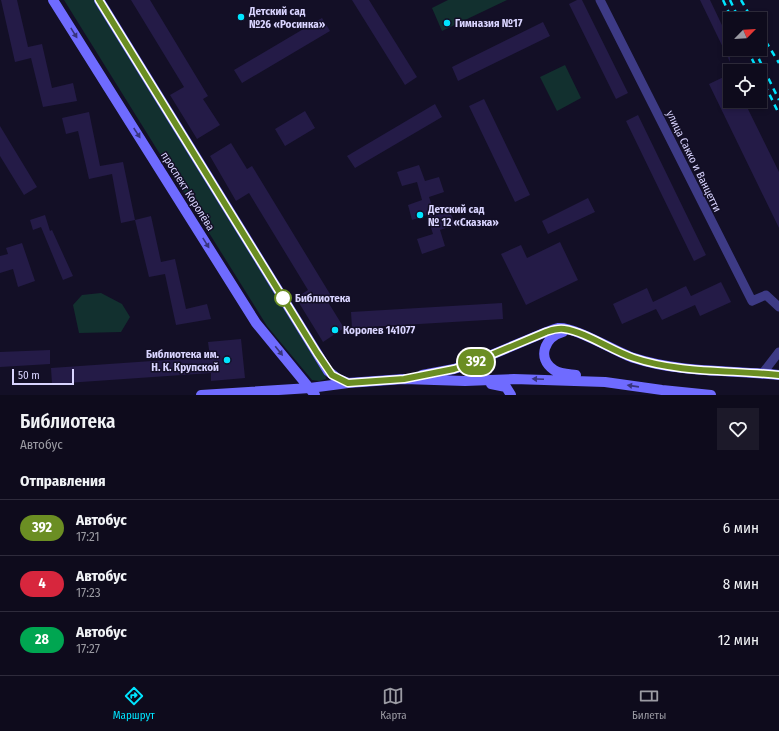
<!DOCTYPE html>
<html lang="ru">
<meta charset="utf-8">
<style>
body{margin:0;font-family:"Fira Sans Condensed",sans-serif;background:#1c1929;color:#f1f3f6;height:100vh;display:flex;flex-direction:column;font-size:15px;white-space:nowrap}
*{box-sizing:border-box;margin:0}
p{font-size:13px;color:#9b9ba3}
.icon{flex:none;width:22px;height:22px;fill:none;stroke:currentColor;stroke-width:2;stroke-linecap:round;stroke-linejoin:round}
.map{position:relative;height:395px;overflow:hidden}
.details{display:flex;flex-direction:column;background:#0e0b1c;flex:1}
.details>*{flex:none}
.badge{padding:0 8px;border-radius:13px;font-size:14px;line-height:26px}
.needle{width:26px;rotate:66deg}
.fabs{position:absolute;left:723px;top:12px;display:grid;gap:8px}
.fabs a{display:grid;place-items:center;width:44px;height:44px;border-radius:0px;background:#0e0b1c;box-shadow:0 2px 6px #0003,0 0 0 1px #2e2b3b;font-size:20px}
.scale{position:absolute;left:12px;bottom:10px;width:62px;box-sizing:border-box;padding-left:4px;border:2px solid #d9d4ff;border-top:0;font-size:11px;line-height:14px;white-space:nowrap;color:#d9d4ff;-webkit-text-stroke:3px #130f26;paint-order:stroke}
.map>.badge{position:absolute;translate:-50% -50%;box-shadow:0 0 0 2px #fff}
h2{padding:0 20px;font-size:15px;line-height:36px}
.round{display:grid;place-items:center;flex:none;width:42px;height:42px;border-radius:0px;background:#1c1929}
.summary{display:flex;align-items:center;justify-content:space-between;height:68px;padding:0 20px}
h1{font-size:19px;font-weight:600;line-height:30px}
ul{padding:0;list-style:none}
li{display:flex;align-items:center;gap:12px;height:56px;padding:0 20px;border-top:1px solid #2e2b3b}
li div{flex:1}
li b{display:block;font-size:15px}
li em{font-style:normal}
li .badge{min-width:44px;font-weight:700;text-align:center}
.tabs{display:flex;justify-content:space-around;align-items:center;height:56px;border-top:1px solid #2e2b3b;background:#0e0b1c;font-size:11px;color:#9b9ba3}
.tabs a{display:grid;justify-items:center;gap:2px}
.tabs .active{color:#00e5ff}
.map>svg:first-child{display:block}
.green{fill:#12302f}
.building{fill:#241b47}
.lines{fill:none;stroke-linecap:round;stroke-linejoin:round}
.street{stroke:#3d3a85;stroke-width:9}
.secondary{stroke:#6f6bff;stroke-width:10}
.rail{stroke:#00e5ff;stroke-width:2.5;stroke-dasharray:6 5;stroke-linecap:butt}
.oneway{fill:#38347d}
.line-casing{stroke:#fff;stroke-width:9}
.line{stroke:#6b8e23;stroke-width:6}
.poi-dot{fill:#00e5ff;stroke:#130f26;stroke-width:1.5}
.stop-dot{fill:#fff;stroke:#6b8e23;stroke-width:2}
.labels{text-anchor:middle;stroke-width:3;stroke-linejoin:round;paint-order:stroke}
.poi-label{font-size:11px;font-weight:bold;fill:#d9d4ff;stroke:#130f26;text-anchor:start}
.street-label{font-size:11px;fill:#d9d4ff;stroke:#130f26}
.stop-label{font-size:11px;font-weight:bold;fill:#d9d4ff;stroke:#130f26;text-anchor:start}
</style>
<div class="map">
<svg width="779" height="395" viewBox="0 0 779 395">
<rect width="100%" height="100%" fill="#130f26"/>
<!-- green -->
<path class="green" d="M64 0H95L325 372 326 379 319 381 312 380 267 326Z
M448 0H507L442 31 432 8Z
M565 65 581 98 557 111 540 77Z
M101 293 122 304 130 317 121 332 79 333 73 305 82 295Z"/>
<!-- building -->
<path class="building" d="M1 0H17L28 47 42 44 52 88 73 83 77 101 43 107 31 58 15 62Z
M131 0H150L208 96 203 99 220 125 197 139 170 95 184 87Z
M352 0H369L417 77 405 85Z
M577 0H582L628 93 616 99 569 4Z
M700 0H710L730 42V49H733L736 54 730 57V62Z
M322 18 330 31 242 83 234 70Z
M543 22 550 36 458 81 452 67Z
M730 74V101H744L779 172V228L709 84Z
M484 99 530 195 515 202 469 106Z
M435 104 442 117 355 168 347 156Z
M305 111 315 128 285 146 275 129Z
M89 112 100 166 123 162 135 220 121 223 112 174 89 179 78 131 66 134 62 118Z
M638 115 706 255 694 261 626 121Z
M0 126 37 187 24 195 0 156Z
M231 143 247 169 252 166 333 299 328 302 344 328 323 342 296 298 308 290 249 193 236 201 210 156Z
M419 165 425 181 439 177 444 192 429 197 435 215 450 211 455 225 440 230 445 246 422 254 417 239 433 234 427 215 412 220 408 205 422 200 417 182 402 186 397 172Z
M588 198 595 212 548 234 542 221Z
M45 215 50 231 52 230 73 276 63 280 41 227 33 230 30 220Z
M151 216 161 262 175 259 186 309 207 304 211 319 176 325 165 274 149 277 135 220Z
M560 242 578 280 526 305 501 254 521 245 527 258Z
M22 243 35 281 18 287 13 269 0 273V256L8 254 6 248Z
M721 282 731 302 700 316 695 305 662 320 656 309 622 324 613 304 647 288 653 302 686 286 691 296Z
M502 303 503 319 352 328 351 312Z
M241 339 245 378 211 381V373L52 384 51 368 210 357 208 342Z
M50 350V364L0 367V352Z"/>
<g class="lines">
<!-- street -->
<path class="street" d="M600 0 752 301 766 295 779 307
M762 374 779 352"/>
<!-- secondary -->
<path class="secondary" d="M53 0 256 323 315 395
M99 0 328 371 338 379 348 383
M563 332C545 337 536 358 554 370 560 374 568 374 576 375
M422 375 454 369 472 363 546 332C550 331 554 329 558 328 574 326 616 352 634 358 679 373 732 370 779 375
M491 384 506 387 511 395
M201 395 310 388 348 383 404 379 465 381 514 379 605 382 662 390 711 395"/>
<!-- rail -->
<path class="rail" d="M723 0 732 19
M730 0 739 19
M741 0 752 19
M760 32 779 63
M747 49 758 71
M754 49 779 100
M760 75 779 114"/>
</g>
<!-- one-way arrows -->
<defs><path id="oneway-solid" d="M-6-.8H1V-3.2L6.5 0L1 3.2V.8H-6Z"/></defs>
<g class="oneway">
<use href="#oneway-solid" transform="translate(74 33) rotate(58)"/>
<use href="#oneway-solid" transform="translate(137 133) rotate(57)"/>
<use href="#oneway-solid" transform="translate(206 243) rotate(58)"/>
<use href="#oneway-solid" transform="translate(279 351) rotate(51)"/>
<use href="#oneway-solid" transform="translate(538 379) rotate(-178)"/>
<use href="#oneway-solid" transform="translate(633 386) rotate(-172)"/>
</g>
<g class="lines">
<defs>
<path id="line" d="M99 0 317 353 332 375 348 383 404 379 454 369 472 363 546 332C552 330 557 328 564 329 586 332 612 351 634 358 678 373 732 370 779 375"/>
</defs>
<!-- line casing -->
<use href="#line" class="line-casing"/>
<!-- line -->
<use href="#line" class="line"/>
</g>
<!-- markers -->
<g class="poi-dot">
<circle cx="241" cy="17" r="4"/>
<circle cx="447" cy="23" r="4"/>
<circle cx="420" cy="215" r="4"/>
<circle cx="335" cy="330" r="4"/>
<circle cx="227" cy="360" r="4"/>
</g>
<circle class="stop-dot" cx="283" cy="298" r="8"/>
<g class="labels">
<!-- poi labels -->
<g class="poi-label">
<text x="249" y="15">Детский сад<tspan x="249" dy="13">№26 «Росинка»</tspan></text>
<text x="455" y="27">Гимназия №17</text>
<text x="428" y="213">Детский сад<tspan x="428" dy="13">№ 12 «Сказка»</tspan></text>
<text x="343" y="334">Королев 141077</text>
<text x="219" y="358" text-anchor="end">Библиотека им.<tspan x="219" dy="13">Н. К. Крупской</tspan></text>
</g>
<!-- street labels -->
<g class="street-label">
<text transform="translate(694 161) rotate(64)" y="4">улица Сакко и Ванцетти</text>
<text transform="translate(188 191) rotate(58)" y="4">проспект Королёва</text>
</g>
<!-- stop labels -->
<g class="stop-label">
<text x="295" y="302">Библиотека</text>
</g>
</g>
</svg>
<div class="fabs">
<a><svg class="needle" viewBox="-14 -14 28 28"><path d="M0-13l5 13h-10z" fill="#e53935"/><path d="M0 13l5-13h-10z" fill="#9b9ba3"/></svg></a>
<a><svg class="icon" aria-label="locate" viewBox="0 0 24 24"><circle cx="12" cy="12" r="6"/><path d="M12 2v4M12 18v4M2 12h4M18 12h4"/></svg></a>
</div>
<div class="scale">50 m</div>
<b class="badge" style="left:476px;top:362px;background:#6b8e23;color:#fff">392</b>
</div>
<section class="details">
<div class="summary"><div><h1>Библиотека</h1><p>Автобус</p></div><a class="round"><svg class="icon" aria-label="heart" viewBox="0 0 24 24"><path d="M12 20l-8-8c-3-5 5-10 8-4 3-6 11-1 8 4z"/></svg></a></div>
<h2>Отправления</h2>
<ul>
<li><span class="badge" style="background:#6b8e23;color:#fff">392</span><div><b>Автобус</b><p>17:21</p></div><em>6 мин</em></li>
<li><span class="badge" style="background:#d7263d;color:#fff">4</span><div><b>Автобус</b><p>17:23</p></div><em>8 мин</em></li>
<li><span class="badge" style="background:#00a651;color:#fff">28</span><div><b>Автобус</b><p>17:27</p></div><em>12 мин</em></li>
</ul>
</section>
<nav class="tabs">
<a class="active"><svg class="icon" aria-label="directions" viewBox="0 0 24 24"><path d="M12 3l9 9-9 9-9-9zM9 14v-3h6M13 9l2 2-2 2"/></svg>Маршрут</a>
<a><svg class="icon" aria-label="map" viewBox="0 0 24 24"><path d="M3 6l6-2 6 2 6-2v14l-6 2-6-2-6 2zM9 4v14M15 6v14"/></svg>Карта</a>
<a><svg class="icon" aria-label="tickets" viewBox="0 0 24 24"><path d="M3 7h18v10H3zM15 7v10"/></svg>Билеты</a>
</nav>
